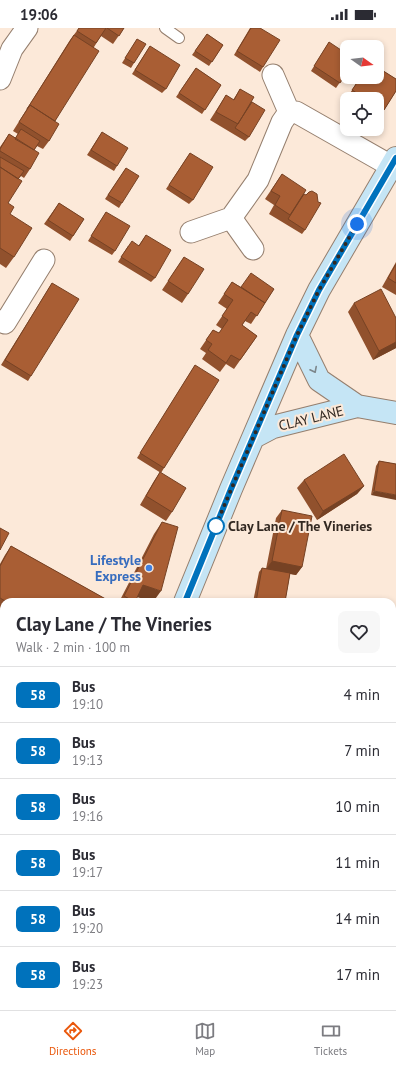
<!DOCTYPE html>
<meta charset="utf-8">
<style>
body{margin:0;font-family:"PT Sans",sans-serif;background:#f7f7f7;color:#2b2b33;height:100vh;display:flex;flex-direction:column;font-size:15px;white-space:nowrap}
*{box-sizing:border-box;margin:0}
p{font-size:13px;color:#7c7c81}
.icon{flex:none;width:22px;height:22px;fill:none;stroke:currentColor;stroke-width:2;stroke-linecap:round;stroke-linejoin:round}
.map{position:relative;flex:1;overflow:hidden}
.details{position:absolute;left:0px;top:570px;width:396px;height:412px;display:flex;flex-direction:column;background:#fff;border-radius:12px 12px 0 0;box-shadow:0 2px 6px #0003}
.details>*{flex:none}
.badge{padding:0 8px;border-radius:6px;font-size:14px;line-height:26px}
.needle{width:26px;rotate:104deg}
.fabs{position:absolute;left:340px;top:12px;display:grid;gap:8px}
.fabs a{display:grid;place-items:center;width:44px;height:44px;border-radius:8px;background:#fff;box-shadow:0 2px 6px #0003;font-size:20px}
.you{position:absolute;width:20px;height:20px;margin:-10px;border:3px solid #fff;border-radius:50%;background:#1a73e8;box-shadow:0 0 0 6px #1a73e833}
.map>.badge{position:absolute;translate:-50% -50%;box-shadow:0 0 0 2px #fff}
.round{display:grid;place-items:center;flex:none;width:42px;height:42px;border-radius:8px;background:#f7f7f7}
.summary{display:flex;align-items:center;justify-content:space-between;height:68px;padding:0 16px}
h1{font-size:19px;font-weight:700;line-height:30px}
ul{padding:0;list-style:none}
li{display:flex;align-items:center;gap:12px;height:56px;padding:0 16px;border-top:1px solid #e1e1e2}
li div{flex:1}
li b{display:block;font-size:15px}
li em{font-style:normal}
li .badge{min-width:44px;font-weight:700;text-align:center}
.status{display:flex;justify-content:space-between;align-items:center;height:28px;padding:0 20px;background:#fff;direction:ltr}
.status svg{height:11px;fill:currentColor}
.menu{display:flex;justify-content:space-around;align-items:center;height:56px;border-top:1px solid #e1e1e2;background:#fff;font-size:11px;color:#7c7c81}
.menu a{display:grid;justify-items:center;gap:2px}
.menu .selected{color:#ea580c}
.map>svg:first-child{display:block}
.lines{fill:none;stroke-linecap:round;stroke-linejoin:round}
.lane-casing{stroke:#957f6e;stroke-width:12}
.street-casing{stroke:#957f6e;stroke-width:23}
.secondary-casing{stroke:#957f6e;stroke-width:24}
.lane{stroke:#fff;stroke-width:10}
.street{stroke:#fff;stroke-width:21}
.secondary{stroke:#c5e5f5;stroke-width:22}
.wall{fill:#91512d}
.shaded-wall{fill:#764224}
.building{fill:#a95e34;stroke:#764224}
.oneway{stroke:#7c868b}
.line-casing{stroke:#fff;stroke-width:9}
.line{stroke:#0072bc;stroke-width:6}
.walk{stroke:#322821;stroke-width:4;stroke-dasharray:0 7.2}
.stop-dot{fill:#fff;stroke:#0072bc;stroke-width:2}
.shop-dot{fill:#3f7fe0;stroke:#fce9d9;stroke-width:1.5}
.labels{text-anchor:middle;stroke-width:4;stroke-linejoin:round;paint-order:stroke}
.street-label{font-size:14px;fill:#322821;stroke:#fce9d9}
.stop-label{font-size:14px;font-weight:bold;fill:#322821;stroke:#fce9d9;text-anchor:start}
.shop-label{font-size:14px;font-weight:bold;fill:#366cbe;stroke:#fce9d9;text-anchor:end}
</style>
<div class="status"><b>19:06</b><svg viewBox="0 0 49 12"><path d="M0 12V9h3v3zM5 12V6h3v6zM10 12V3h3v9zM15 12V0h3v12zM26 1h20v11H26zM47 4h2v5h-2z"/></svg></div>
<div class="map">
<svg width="396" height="982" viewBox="0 0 396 982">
<rect width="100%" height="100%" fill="#fce9d9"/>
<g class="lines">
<defs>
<path id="lane" d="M165 0 179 10"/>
<path id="street" d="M273 47 289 84
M0 51 12 21 27 0
M231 190 253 221
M191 204 231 190 258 152 282 94 289 84H296L391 138
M0 293 5 295 44 232
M392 736 396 737"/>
<path id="secondary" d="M297 307 319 352 357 378
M254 409 273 399 357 378 396 385
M185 574 231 461 297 307 319 262 396 130
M0 619 4 621
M136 982 137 978"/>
</defs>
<!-- lane casing -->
<use href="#lane" class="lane-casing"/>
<!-- street casing -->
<use href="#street" class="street-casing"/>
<!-- secondary casing -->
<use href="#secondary" class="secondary-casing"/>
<!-- lane -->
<use href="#lane" class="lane"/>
<!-- street -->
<use href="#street" class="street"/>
<!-- secondary -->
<use href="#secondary" class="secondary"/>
</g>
<!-- wall -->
<path class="wall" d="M79 0H124L113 16 101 8 94 19 55 93 49 113 43 121 37 118 34 122 30 141 24 150 21 148 18 151 8 175 14 229 6 240 0 236V119L9 106 15 110 18 106 13 103 70 12Z
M250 0H260L263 39 260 44 234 27Z
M207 6 223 17 209 38 192 27Z
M137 11 134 35 131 40 122 35Z
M329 14 347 44 336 60 311 43Z
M150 18 166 61 162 65 132 46Z
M377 39 396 51V63L381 87 377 85V71H355L349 67 360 49H377Z
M196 40 221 57 202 86 176 69Z
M240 61 252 74 249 109 245 113 210 92 226 67 233 72Z
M102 104 117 138 114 143 87 127Z
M190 125 193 172 189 176 166 161Z
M126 140 122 175 119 180 105 171Z
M282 146 304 166 305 202 302 206 269 186 274 177 265 171Z
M59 175 84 191 70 213 44 196Z
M106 184 115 223 112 227 88 213Z
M146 207 155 250 151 254 118 234 128 218 139 217Z
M184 229 188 266 182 275 162 262Z
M396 234V267L382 259Z
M232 254 241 259 274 261 251 296 245 293 242 297 257 308 234 341 226 336 220 344 202 331 206 325 200 321 213 302 219 305 222 301 216 297 227 281 218 275Z
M52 255 31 348 28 353 1 337Z
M354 275 396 290V320L373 332 348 284Z
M195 337 164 440 161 445 137 430Z
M379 433 396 436 371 467 376 438Z
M160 444 172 484 166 493 140 477 154 453Z
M304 452 364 458 357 466 317 492 297 460Z
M282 482 302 539 296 547 290 546 285 574H253L259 544 262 540 266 541 276 490Z
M162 494 153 574 137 569 135 574H119L154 506Z
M11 518 111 574H4V585L0 582V536L5 527Z
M0 705 4 707V750L0 748Z
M200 978H232L230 982H198Z"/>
<!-- shaded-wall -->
<path class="shaded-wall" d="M396 314V320L373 332 379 323Z
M364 458 357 466 317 492 323 483Z
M374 463 396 467V472L371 467Z
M272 533 302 539 296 547 266 541Z
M143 557 161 563 153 574 135 568Z
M392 680 395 681 392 685Z
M392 822 396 823V828L392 827Z
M26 978H48L60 981V982H24Z
M203 978H225L232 980 230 982H219Z"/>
<!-- building -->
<path class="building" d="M79 0H106L96 15 77 3Z
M107 0H124L119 8Z
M251 0H260L280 12 263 39 237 23Z
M207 6 223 17 212 34 195 23Z
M74 7 99 23 55 93 30 77 27 81Z
M137 11 146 16 134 35 125 30Z
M329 14 347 26V44L340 55 314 38Z
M150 18 180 37 166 61 135 42Z
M377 39 396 51V63L384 82 377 78V71H366L352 62 361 49H377Z
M196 40 221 57 205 82 179 65Z
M240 61 254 69 238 96 216 84 226 67 234 72Z
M252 74 265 82 249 109 235 100Z
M30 77 59 96 49 113 19 94Z
M21 101 40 113 34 122 15 111Z
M102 104 128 120 117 138 91 122Z
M9 106 39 125 30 141 0 123V121Z
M190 125 213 139 193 172 169 157Z
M0 129 24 143 18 151 0 139Z
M0 139 22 153 8 175 14 179 10 186 32 200 14 229 0 220Z
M126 140 139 148 122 175 108 167Z
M282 146 306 162 290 187 275 177 280 168 271 163Z
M312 163 317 166 318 174 321 175 305 202 288 191 304 166 306 167 309 164Z
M59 175 84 191 73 208 48 192Z
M106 184 130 198 115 223 91 208Z
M146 207 171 222 155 250 121 229 132 213 139 218Z
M184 229 204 241 188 266 168 253Z
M396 236V255L388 250Z
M251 245 274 261 265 275 241 259Z
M232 254 265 275 257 288 251 284 242 297 257 308 240 332 231 327 226 335 208 322 212 316 206 312 213 302 219 305 228 292 222 288 233 272 224 266Z
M52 255 79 271 31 348 5 332Z
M381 261 396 290V314L379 323 354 275Z
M195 337 219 352 164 440 140 425Z
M344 426 364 458 323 483 304 452Z
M379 433 396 436V467L374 463Z
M160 444 186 460 172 484 146 468Z
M282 482 312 488 302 539 272 533Z
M162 494 178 499 161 563 143 557 135 574 124 568Z
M0 500 9 505 0 522Z
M11 518 111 574H7L0 570V538Z
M262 540 290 545 285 574H256Z
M392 650 396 651V677L395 681 392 680Z
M0 705 4 707V744L0 741Z
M392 790 396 791V823L392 822Z
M48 978H61L60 981Z
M201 978H213L228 982H200Z
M225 978H232V980Z"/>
<!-- one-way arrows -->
<defs><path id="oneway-chevron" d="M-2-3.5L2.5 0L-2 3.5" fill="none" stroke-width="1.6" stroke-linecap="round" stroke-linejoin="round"/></defs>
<use class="oneway" href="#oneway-chevron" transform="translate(314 342) rotate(63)"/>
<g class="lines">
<defs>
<path id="line" d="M185 574 231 461 297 307 319 262 396 130"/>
</defs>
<!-- line casing -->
<use href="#line" class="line-casing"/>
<!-- line -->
<use href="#line" class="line"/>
<!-- walk -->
<path class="walk" d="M216 498 213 504 297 307 319 262 357 196"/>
</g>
<!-- markers -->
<circle class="stop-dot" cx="216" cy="498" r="8"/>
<circle class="shop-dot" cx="149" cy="540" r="4"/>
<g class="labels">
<!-- street labels -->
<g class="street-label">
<text transform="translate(311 390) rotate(-14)" y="5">CLAY LANE</text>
</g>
<!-- stop labels -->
<g class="stop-label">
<text x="228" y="503">Clay Lane / The Vineries</text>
</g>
<!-- shop labels -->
<g class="shop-label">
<text x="141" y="537">Lifestyle<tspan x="141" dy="16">Express</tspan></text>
</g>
</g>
</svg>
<div class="fabs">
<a><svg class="needle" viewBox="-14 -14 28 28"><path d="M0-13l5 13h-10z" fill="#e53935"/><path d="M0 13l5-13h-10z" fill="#7c7c81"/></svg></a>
<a><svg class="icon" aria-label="locate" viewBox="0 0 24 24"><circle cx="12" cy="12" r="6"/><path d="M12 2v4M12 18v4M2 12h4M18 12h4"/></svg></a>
</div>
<div class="you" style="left:357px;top:196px"></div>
<section class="details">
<div class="summary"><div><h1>Clay Lane / The Vineries</h1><p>Walk · 2 min · 100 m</p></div><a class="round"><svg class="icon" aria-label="heart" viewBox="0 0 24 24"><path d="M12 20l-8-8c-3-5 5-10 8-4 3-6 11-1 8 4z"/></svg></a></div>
<ul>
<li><span class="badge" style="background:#0072bc;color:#fff">58</span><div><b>Bus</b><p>19:10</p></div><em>4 min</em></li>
<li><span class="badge" style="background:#0072bc;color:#fff">58</span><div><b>Bus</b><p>19:13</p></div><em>7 min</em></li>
<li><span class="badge" style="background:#0072bc;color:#fff">58</span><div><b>Bus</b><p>19:16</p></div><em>10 min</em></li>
<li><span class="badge" style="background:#0072bc;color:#fff">58</span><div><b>Bus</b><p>19:17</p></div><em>11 min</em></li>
<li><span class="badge" style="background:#0072bc;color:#fff">58</span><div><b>Bus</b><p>19:20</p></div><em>14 min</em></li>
<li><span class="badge" style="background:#0072bc;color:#fff">58</span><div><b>Bus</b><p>19:23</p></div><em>17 min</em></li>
</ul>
</section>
</div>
<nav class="menu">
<a class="selected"><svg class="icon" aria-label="directions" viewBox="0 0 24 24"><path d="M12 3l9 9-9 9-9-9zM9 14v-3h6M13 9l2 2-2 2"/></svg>Directions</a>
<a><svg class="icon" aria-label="map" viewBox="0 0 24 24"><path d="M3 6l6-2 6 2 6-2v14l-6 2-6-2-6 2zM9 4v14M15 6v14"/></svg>Map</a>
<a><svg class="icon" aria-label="tickets" viewBox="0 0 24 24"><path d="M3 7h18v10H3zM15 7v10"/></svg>Tickets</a>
</nav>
